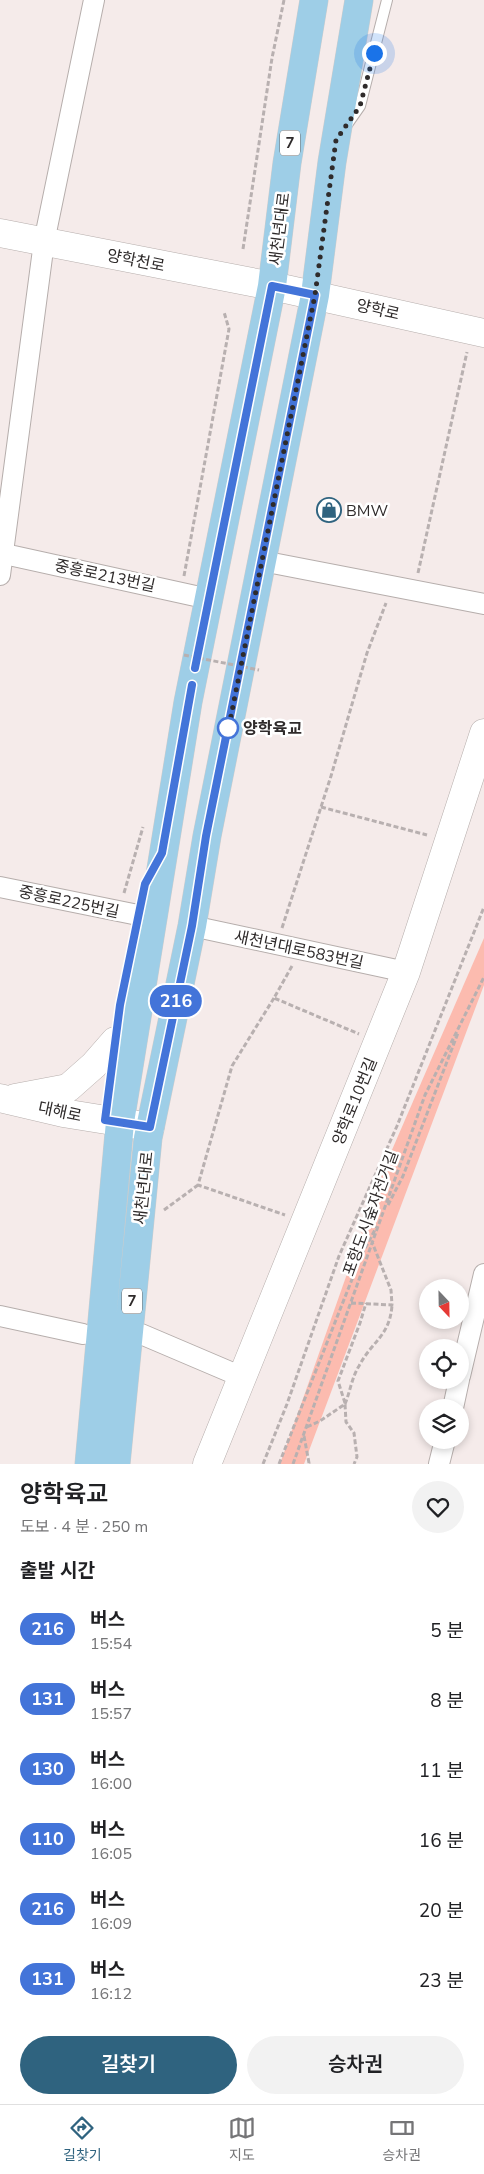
<!DOCTYPE html>
<html lang="ko">
<meta charset="utf-8">
<style>
body{margin:0;font-family:"Nunito Sans","Noto Sans KR",sans-serif;background:#f2f2f2;color:#202124;height:100vh;display:flex;flex-direction:column;font-size:19px;white-space:nowrap}
*{box-sizing:border-box;margin:0}
p{font-size:16px;color:#757577}
.icon{flex:none;width:28px;height:28px;fill:none;stroke:currentColor;stroke-width:2;stroke-linecap:round;stroke-linejoin:round}
.map{position:relative;height:1464px;overflow:hidden}
.sheet{display:flex;flex-direction:column;background:#fff;flex:1}
.sheet>*{flex:none}
.badge{padding:0 10px;border-radius:16px;font-size:18px;line-height:32px}
.needle{width:32px;rotate:158deg}
.buttons{position:absolute;left:419px;top:1279px;display:grid;gap:10px}
.buttons a{display:grid;place-items:center;width:50px;height:50px;border-radius:50%;background:#fff;box-shadow:0 2px 8px #0003;font-size:25px}
.you{position:absolute;width:25px;height:25px;margin:-12px;border:4px solid #fff;border-radius:50%;background:#1a73e8;box-shadow:0 0 0 8px #1a73e833}
.map>.badge{position:absolute;translate:-50% -50%;box-shadow:0 0 0 2px #fff}
h2{padding:0 20px;font-size:19px;line-height:45px}
.round{display:grid;place-items:center;flex:none;width:52px;height:52px;border-radius:26px;background:#f2f2f2}
.head{display:flex;align-items:center;justify-content:space-between;height:85px;padding:0 20px}
h1{font-size:24px;font-weight:600;line-height:38px}
.button{display:flex;gap:10px;margin-top:auto;padding:10px 20px}
.button a{flex:1;height:58px;border-radius:30px;background:#2f637f;color:#fff;font-size:20px;font-weight:600;line-height:58px;text-align:center}
.button a+a{background:#f2f2f2;color:#202124}
ul{padding:0;list-style:none}
li{display:flex;align-items:center;gap:15px;height:70px;padding:0 20px}
li div{flex:1}
li b{display:block;font-size:19px}
li em{font-style:normal}
li .badge{min-width:55px;font-weight:700;text-align:center}
.menu{display:flex;justify-content:space-around;align-items:center;height:70px;border-top:1px solid #e0e0e0;background:#fff;font-size:14px;color:#757577}
.menu a{display:grid;justify-items:center;gap:2px}
.menu .selected{color:#2f637f}
.map>svg:first-child{display:block}
.green{fill:#fcbbaf}
.lines{fill:none;stroke-linecap:round;stroke-linejoin:round}
.lane-casing{stroke:#b6aeac;stroke-width:12}
.street-casing{stroke:#b6aeac;stroke-width:22}
.secondary-casing{stroke:#b6aeac;stroke-width:29}
.primary-casing{stroke:#cdcccc;stroke-width:29}
.path{stroke:#b8b0b0;stroke-width:3;stroke-dasharray:5 2.5;stroke-linecap:butt}
.lane{stroke:#fff;stroke-width:10}
.street{stroke:#fff;stroke-width:20}
.secondary{stroke:#fff;stroke-width:28}
.primary{stroke:#9ecee7;stroke-width:28}
.path-bridge{stroke:#b8b0b0;stroke-width:3;stroke-dasharray:5 2.5;stroke-linecap:butt}
.line-casing{stroke:#fff;stroke-width:11}
.line{stroke:#4374d9;stroke-width:8}
.walk{stroke:#2f2b2b;stroke-width:5;stroke-dasharray:0 9}
.stop-dot{fill:#fff;stroke:#4374d9;stroke-width:2.5}
.labels{text-anchor:middle;stroke-width:5;stroke-linejoin:round;paint-order:stroke}
.shield{fill:#fff;stroke:#6d6b6b;stroke-width:1}
.shield-label{font-size:15px;font-weight:bold;fill:#2f2b2b}
.street-label{font-size:16px;fill:#2f2b2b;stroke:#fff}
.poi-label{font-size:16px;fill:#2f2b2b;stroke:#fff;text-anchor:start}
.stop-label{font-size:16px;font-weight:bold;fill:#2f2b2b;stroke:#fff;text-anchor:start}
</style>
<div class="map">
<svg width="484" height="1464" viewBox="0 0 484 1464">
<rect width="100%" height="100%" fill="#f5ebea"/>
<!-- green -->
<path class="green" d="M484 938V985L304 1464H280L385 1166Z"/>
<g class="lines">
<defs>
<path id="lane" d="M346 126 360 106 387 0"/>
<path id="street" d="M0 553 209 599
M262 561 484 604
M0 575 44 242 94 0
M0 887 138 915
M192 926 406 972
M0 1316 83 1334
M141 1334 242 1377
M460 1376 484 1274
M453 1408 459 1380
M439 1464 445 1440"/>
<path id="secondary" d="M0 233 272 286 484 333
M0 1098 63 1113 150 1127
M15 1098 68 1088 94 1065 115 1041
M207 1464 406 972 484 733"/>
<path id="primary" d="M89 1464 120 1122 188 702 272 286 287 163 314 0
M116 1464 148 1138 192 926 207 836 315 295 332 162 359 0"/>
</defs>
<!-- lane casing -->
<use href="#lane" class="lane-casing"/>
<!-- street casing -->
<use href="#street" class="street-casing"/>
<!-- secondary casing -->
<use href="#secondary" class="secondary-casing"/>
<!-- primary casing -->
<use href="#primary" class="primary-casing"/>
<!-- path -->
<path class="path" d="M243 249 272 58 284 0
M418 573 467 352
M184 576 229 329 224 312
M321 807 427 835
M124 893 143 827
M282 928 331 776 367 653 386 603
M292 966 274 998 359 1034
M274 998 232 1066 198 1185 285 1215
M388 1205 403 1176 458 1033
M164 1210 198 1185
M351 1303 392 1305 391 1290 372 1242
M345 1403 338 1381 360 1323 366 1303
M345 1404C350 1392 352 1377 359 1366 372 1341 390 1336 392 1305
M307 1427 320 1421 345 1404 346 1422 354 1433 357 1457 354 1464
M304 1436 309 1463 308 1464
M263 1464 287 1404 339 1256 397 1126 484 907
M279 1464 362 1254 377 1226
M293 1464 425 1095 484 977"/>
<!-- lane -->
<use href="#lane" class="lane"/>
<!-- street -->
<use href="#street" class="street"/>
<!-- secondary -->
<use href="#secondary" class="secondary"/>
<!-- primary -->
<use href="#primary" class="primary"/>
<!-- path-bridge -->
<path class="path-bridge" d="M184 655 259 670"/>
</g>
<g class="lines">
<defs>
<path id="line" d="M192 685 162 853 145 884 120 1005 105 1120 150 1127 192 926 206 836 315 295 272 286 195 668"/>
</defs>
<!-- line casing -->
<use href="#line" class="line-casing"/>
<!-- line -->
<use href="#line" class="line"/>
<!-- walk -->
<path class="walk" d="M228 728V731L315 295 336 140 360 106 374 53"/>
</g>
<!-- icons -->
<defs>
<symbol id="shop-ring" viewBox="-11 -11 22 22"><circle r="9.5" fill="#fff" stroke="#2f637f" stroke-width="1.5"/><path d="M-5-2.5h2.3a2.7 3.5 0 0 1 5.4 0H5L5.5 6h-11ZM-1.5-2.5h3a1.5 2.3 0 0 0-3 0Z" fill="#2f637f"/></symbol>
</defs>
<g fill-rule="evenodd">
<use href="#shop-ring" x="315" y="496" width="28" height="28"/>
</g>
<!-- markers -->
<circle class="stop-dot" cx="228" cy="728" r="10"/>
<g class="labels">
<!-- shield labels -->
<g class="shield">
<rect x="280" y="130.5" width="20" height="25" rx="4"/>
<rect x="122" y="1288.5" width="20" height="25" rx="4"/>
</g>
<g class="shield-label">
<text x="290" y="148">7</text>
<text x="132" y="1306">7</text>
</g>
<!-- street labels -->
<g class="street-label">
<text transform="translate(279 229) rotate(-83)" y="6">새천년대로</text>
<text transform="translate(136 260) rotate(11)" y="6">양학천로</text>
<text transform="translate(378 309) rotate(13)" y="6">양학로</text>
<text transform="translate(105 575) rotate(12)" y="6">중흥로213번길</text>
<text transform="translate(69 901) rotate(12)" y="6">중흥로225번길</text>
<text transform="translate(299 949) rotate(12)" y="6">새천년대로583번길</text>
<text transform="translate(354 1101) rotate(-68)" y="6">양학로10번길</text>
<text transform="translate(60 1111) rotate(12)" y="6">대해로</text>
<text transform="translate(143 1188) rotate(-84)" y="6">새천년대로</text>
<text transform="translate(370 1213) rotate(-70)" y="6">포항도시숲자전거길</text>
</g>
<!-- poi labels -->
<g class="poi-label">
<text x="346" y="516">BMW</text>
</g>
<!-- stop labels -->
<g class="stop-label">
<text x="243" y="734">양학육교</text>
</g>
</g>
</svg>
<div class="buttons">
<a><svg class="needle" viewBox="-14 -14 28 28"><path d="M0-13l5 13h-10z" fill="#e53935"/><path d="M0 13l5-13h-10z" fill="#757577"/></svg></a>
<a><svg class="icon" aria-label="locate" viewBox="0 0 24 24"><circle cx="12" cy="12" r="6"/><path d="M12 2v4M12 18v4M2 12h4M18 12h4"/></svg></a>
<a><svg class="icon" aria-label="layers" viewBox="0 0 24 24"><path d="M12 4l9 5-9 5-9-5zM3 14l9 5 9-5"/></svg></a>
</div>
<div class="you" style="left:374px;top:53px"></div>
<b class="badge" style="left:176px;top:1001px;background:#4374d9;color:#fff">216</b>
</div>
<section class="sheet">
<div class="head"><div><h1>양학육교</h1><p>도보 · 4 분 · 250 m</p></div><a class="round"><svg class="icon" aria-label="heart" viewBox="0 0 24 24"><path d="M12 20l-8-8c-3-5 5-10 8-4 3-6 11-1 8 4z"/></svg></a></div>
<h2>출발 시간</h2>
<ul>
<li><span class="badge" style="background:#4374d9;color:#fff">216</span><div><b>버스</b><p>15:54</p></div><em>5 분</em></li>
<li><span class="badge" style="background:#4374d9;color:#fff">131</span><div><b>버스</b><p>15:57</p></div><em>8 분</em></li>
<li><span class="badge" style="background:#4374d9;color:#fff">130</span><div><b>버스</b><p>16:00</p></div><em>11 분</em></li>
<li><span class="badge" style="background:#4374d9;color:#fff">110</span><div><b>버스</b><p>16:05</p></div><em>16 분</em></li>
<li><span class="badge" style="background:#4374d9;color:#fff">216</span><div><b>버스</b><p>16:09</p></div><em>20 분</em></li>
<li><span class="badge" style="background:#4374d9;color:#fff">131</span><div><b>버스</b><p>16:12</p></div><em>23 분</em></li>
</ul>
<div class="button"><a>길찾기</a><a>승차권</a></div>
</section>
<nav class="menu">
<a class="selected"><svg class="icon" aria-label="directions" viewBox="0 0 24 24"><path d="M12 3l9 9-9 9-9-9zM9 14v-3h6M13 9l2 2-2 2"/></svg>길찾기</a>
<a><svg class="icon" aria-label="map" viewBox="0 0 24 24"><path d="M3 6l6-2 6 2 6-2v14l-6 2-6-2-6 2zM9 4v14M15 6v14"/></svg>지도</a>
<a><svg class="icon" aria-label="tickets" viewBox="0 0 24 24"><path d="M3 7h18v10H3zM15 7v10"/></svg>승차권</a>
</nav>
